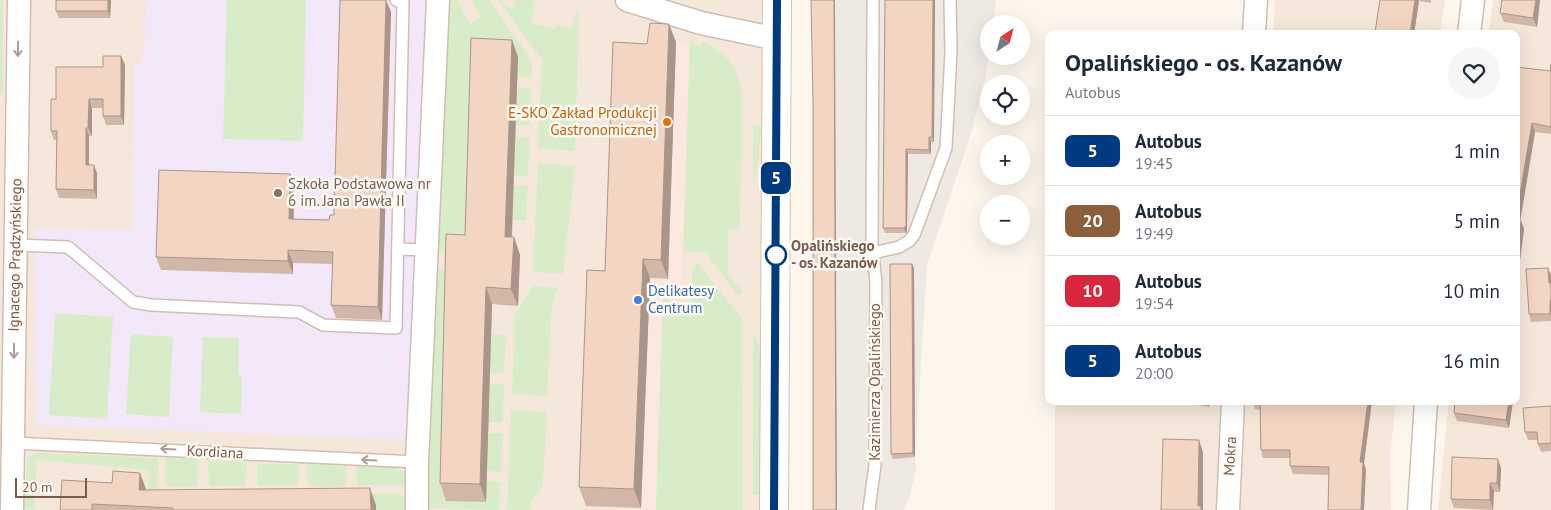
<!DOCTYPE html>
<html lang="pl">
<meta charset="utf-8">
<style>
body{margin:0;font-family:"PT Sans",sans-serif;background:#f6f6f7;color:#1f2937;height:100vh;display:flex;flex-direction:column;font-size:19px;white-space:nowrap}
*{box-sizing:border-box;margin:0}
p{font-size:16px;color:#747a83}
.icon{flex:none;width:28px;height:28px;fill:none;stroke:currentColor;stroke-width:2;stroke-linecap:round;stroke-linejoin:round}
.map{position:relative;flex:1;overflow:hidden}
.side{position:absolute;left:1045px;top:30px;width:475px;height:375px;display:flex;flex-direction:column;background:#fff;border-radius:10px;box-shadow:0 5px 20px #0002}
.side>*{flex:none}
.badge{padding:0 10px;border-radius:8px;font-size:18px;line-height:32px}
.needle{width:32px;rotate:36deg}
.controls{position:absolute;left:980px;top:15px;display:grid;gap:10px}
.controls a{display:grid;place-items:center;width:50px;height:50px;border-radius:50%;background:#fff;box-shadow:0 5px 20px #0002;font-size:25px}
.scale{position:absolute;left:15px;bottom:12px;width:72px;box-sizing:border-box;padding-left:5px;border:2px solid #7a5c4d;border-top:0;font-size:14px;line-height:18px;white-space:nowrap;color:#7a5c4d;-webkit-text-stroke:4px #fffaf3;paint-order:stroke}
.map>.badge{position:absolute;translate:-50% -50%;box-shadow:0 0 0 2px #fff}
.round{display:grid;place-items:center;flex:none;width:52px;height:52px;border-radius:26px;background:#f6f6f7}
.overview{display:flex;align-items:center;justify-content:space-between;height:85px;padding:0 20px}
h1{font-size:24px;font-weight:700;line-height:38px}
ul{padding:0;list-style:none}
li{display:flex;align-items:center;gap:15px;height:70px;padding:0 20px;border-top:1px solid #e0e1e3}
li div{flex:1}
li b{display:block;font-size:19px}
li em{font-style:normal}
li .badge{min-width:55px;font-weight:700;text-align:center}
.map>svg:first-child{display:block}
.residential{fill:#f5e8da}
.commercial{fill:#fde8e0}
.industrial{fill:#efe9e4}
.education{fill:#f3e8fa}
.green{fill:#d8ecc9}
.lines{fill:none;stroke-linecap:round;stroke-linejoin:round}
.lane-casing{stroke:#d1beb0;stroke-width:14}
.street-casing{stroke:#d1beb0;stroke-width:25}
.secondary-casing{stroke:#d6c0b0;stroke-width:30}
.lane{stroke:#fff;stroke-width:11}
.street{stroke:#fff;stroke-width:22}
.secondary{stroke:#fff;stroke-width:28}
.wall{fill:#d1b7a8}
.shaded-wall{fill:#aa9588}
.building{fill:#f3d5c3;stroke:#aa9588}
.oneway{stroke:#af9d94}
.line-casing{stroke:#fff;stroke-width:11}
.line{stroke:#003b80;stroke-width:8}
.food-dot{fill:#e8710a;stroke:#fffaf3;stroke-width:2}
.education-dot{fill:#8d6e63;stroke:#fffaf3;stroke-width:2}
.stop-dot{fill:#fff;stroke:#003b80;stroke-width:2.5}
.shop-dot{fill:#3f7fe0;stroke:#fffaf3;stroke-width:2}
.labels{text-anchor:middle;stroke-width:5;stroke-linejoin:round;paint-order:stroke}
.food-label{font-size:15px;fill:#c56008;stroke:#fffaf3;text-anchor:end}
.education-label{font-size:15px;fill:#785e54;stroke:#fffaf3;text-anchor:start}
.stop-label{font-size:15px;font-weight:bold;fill:#7a5c4d;stroke:#fffaf3;text-anchor:start}
.street-label{font-size:15px;fill:#7a5c4d;stroke:#fffaf3}
.shop-label{font-size:15px;fill:#366cbe;stroke:#fffaf3;text-anchor:start}
</style>
<div class="map">
<svg width="1551" height="510" viewBox="0 0 1551 510">
<rect width="100%" height="100%" fill="#fdf6ec"/>
<!-- residential -->
<path class="residential" d="M0 0H777L774 510H0Z
M1275 0H1445L1440 34H1273Z
M1493 0H1551V510H1438L1449 401H1516V34H1489Z
M1055 401H1225L1221 510H1055Z
M1243 401H1396L1390 454 1391 510H1240L1239 454Z"/>
<!-- commercial -->
<path class="commercial" d="M676 42 690 44 681 293 663 292 656 509 641 508 650 278H668Z"/>
<!-- industrial -->
<path class="industrial" d="M813 0H996L993 24H989V52L986 75 969 140 927 265 915 457 916 469 909 499 903 510H815Z"/>
<!-- education -->
<path class="education" d="M147 0H430L412 440 36 425 35 229 133 230 134 63H142Z"/>
<!-- green -->
<path class="green" d="M0 0H3V91L0 95Z
M227 0H306L303 141 223 139Z
M445 0H457L470 24 481 17 471 0H489L532 61V78L518 76V57L471 252 436 251Z
M498 0H504L502 3 512 9 517 2 513 0H535L531 23 555 29 557 25 572 28 577 10 579 11 575 151 538 148 542 60Z
M690 41 701 47 702 42C728 54 735 64 742 91L740 229 728 230V276L741 288 742 292 737 295 706 253 683 251Z
M517 87 531 88 530 126 516 125Z
M753 125H762L757 170 753 186Z
M515 137H529L528 176 514 175Z
M538 163 575 166 563 274 533 272Z
M514 185 528 186 526 220H512Z
M697 263 742 319 743 510H656L663 292H669V307H690L692 270Z
M436 269 452 270 446 500 486 502V481L500 482 499 507 497 510 426 508Z
M533 286 558 288 552 303 547 396 512 394 515 315Z
M55 313 113 317 107 419 49 415Z
M131 334 173 337 169 417 126 414Z
M491 334 506 335 504 373H490Z
M753 334 759 345 761 363V495H753Z
M203 337 239 338 238 373 242 378 241 414 200 412Z
M490 383 504 384 503 422H489Z
M511 410 547 412 543 481 542 488 530 502V510H507Z
M488 433H503L501 472 487 471Z
M37 453 159 458 156 510H147L149 470 37 460 34 510 24 508 27 457Z
M166 458 199 459 197 486 167 487 165 483Z
M208 460 247 462 245 486H209Z
M257 464H298V482L293 486 257 485Z
M307 464 346 466V483L344 486 341 487 310 486 307 481Z
M356 466C368 466 393 464 403 471 408 474 408 479 409 485L357 486Z
M362 493 399 494 408 497 410 510H376Z"/>
<g class="lines">
<defs>
<path id="lane" d="M16 245 68 247 133 302 151 305 299 312 323 325 396 328 403 3 396 0
M398 249 427 250
M873 253 899 247 909 241 914 235 924 208 946 148 951 51 950 0
M13 443 417 462
M869 510 875 465 876 282 872 248 873 0"/>
<path id="street" d="M627 0 701 23 777 39
M1254 34 1256 0
M1469 34 1473 0
M12 510 19 0
M417 510V462L438 0
M1228 510 1233 401
M1419 510 1426 401"/>
<path id="secondary" d="M774 510 777 0"/>
</defs>
<!-- lane casing -->
<use href="#lane" class="lane-casing"/>
<!-- street casing -->
<use href="#street" class="street-casing"/>
<!-- secondary casing -->
<use href="#secondary" class="secondary-casing"/>
<!-- lane -->
<use href="#lane" class="lane"/>
<!-- street -->
<use href="#street" class="street"/>
<!-- secondary -->
<use href="#secondary" class="secondary"/>
</g>
<!-- wall -->
<path class="wall" d="M56 0H111L110 18H59L56 11Z
M386 0 391 12 382 320 336 318 331 305 333 264 293 263V274L161 270 156 257 290 174 294 186V219L329 220 334 215Z
M885 0H935L934 142H931V154H908L907 231 906 233H885L883 228Z
M1380 0H1431V3L1419 1 1414 34H1372L1375 32Z
M1540 0 1537 27 1504 22 1500 13Z
M512 40 518 57 512 237H514L520 255 518 306 492 304 486 502 446 501 440 483Z
M676 42 668 279 650 278 641 508 586 506 579 487 605 271Z
M121 56 125 65 124 125H106L103 116V108H92V136H89V165L97 173V199L59 198 56 189 57 140H54L51 131 56 99 103 67Z
M1551 64V134L1535 132 1520 220 1524 229 1519 268H1516V67L1550 71Z
M914 268 915 457 893 459 891 454Z
M1551 275V321L1531 322 1529 314Z
M1174 401H1210L1209 407Z
M1252 401H1372L1364 463 1366 470 1329 475 1293 474 1290 466V458H1263L1261 450 1260 410 1255 409Z
M1455 401H1513L1509 428 1457 421 1454 413Z
M1551 406V451L1541 452 1538 444V440H1528L1525 432Z
M1501 468 1500 492H1494L1493 510 1454 508 1451 499Z
M140 473 146 490 376 505V510H60L112 483Z"/>
<!-- shaded-wall -->
<path class="shaded-wall" d="M108 0H111L110 18 108 11Z
M386 0 391 12 382 320 378 307Z
M834 0H835L837 510H836Z
M933 0H935L934 142 932 137Z
M1415 0H1418L1419 1 1414 34H1410Z
M1536 0H1540L1537 27 1533 18Z
M669 24 676 42 668 279 661 260Z
M512 40 518 57 511 254 505 237Z
M121 56 125 65 124 125 121 116Z
M89 99 92 108V136L88 128Z
M1532 123 1535 132 1519 228 1516 221V218Z
M86 128 89 136V173L86 165Z
M929 137 931 142V154L929 150Z
M906 149 908 154 907 231 906 233 904 228Z
M94 165 97 173V199L94 190Z
M290 174 294 186 293 231 289 219Z
M1521 221 1524 229 1519 268 1516 261V258Z
M514 237 520 255 518 306 511 289Z
M288 250 293 263V274L288 261Z
M643 259 650 278 641 508 634 489Z
M912 264 914 268 915 457 913 453Z
M1548 268 1551 275V288L1549 283Z
M486 287 492 304 486 502 480 484Z
M1550 301 1551 305V316L1550 314Z
M1207 401H1210L1209 407Z
M1368 401H1372L1364 463 1366 470 1364 510H1361L1360 462Z
M1509 401H1513L1509 428 1506 420Z
M1199 440 1203 452V510H1199L1198 506Z
M1498 459 1501 468 1500 492 1497 483Z
M140 473 146 489 145 507 139 490Z
M1490 483 1494 492 1493 510 1490 500Z
M370 488 376 505V510H371Z"/>
<!-- building -->
<path class="building" d="M56 0H108V11H56Z
M340 0H386L378 307 331 305 333 252 288 250V261L156 257 159 170 290 174 289 219 329 220 330 215H334Z
M811 0H834L836 510H813V100Z
M885 0H933L932 137H929V150L906 149V226L904 228H883Z
M1380 0H1415L1410 34H1372L1373 31 1375 32Z
M1502 0H1536L1533 18 1500 13Z
M650 23 669 24 661 260 643 259 634 489 579 487 587 270 605 271 613 42 647 44Z
M471 38 512 40 505 237H514L511 289 486 287 480 484 440 483 446 234 465 235Z
M103 56H121V116H103V99H89L88 128H86V165H94V190L56 189 57 131H51V99H56V67H103Z
M1551 64V127L1532 123 1516 218V67L1550 71Z
M1516 220 1521 221 1516 258Z
M890 264H912L913 453 891 454Z
M1548 268 1549 283H1551V300L1550 301V314H1529L1526 269Z
M1252 401H1368L1360 462H1363L1361 510H1328L1329 467 1290 466V450H1261L1260 402Z
M1455 401H1509L1506 420 1454 413Z
M1551 406V443L1538 444 1537 432H1525L1523 408Z
M1163 439 1199 440 1198 506H1201V510H1161Z
M1452 457 1498 459 1497 483H1490V500L1451 499Z
M113 471 140 473 139 490 370 488 371 510H173V508L92 504V510H60L62 480 112 483Z"/>
<!-- one-way arrows -->
<defs><path id="oneway-shaft" d="M-6 0H5M1.5-3L5.5 0L1.5 3" fill="none" stroke-width="1.6" stroke-linecap="round" stroke-linejoin="round" transform="scale(1.25)"/></defs>
<g class="oneway">
<use href="#oneway-shaft" transform="translate(18 49) rotate(91)"/>
<use href="#oneway-shaft" transform="translate(14 351) rotate(91)"/>
<use href="#oneway-shaft" transform="translate(168 449) rotate(-177)"/>
<use href="#oneway-shaft" transform="translate(369 460) rotate(-177)"/>
</g>
<g class="lines">
<defs>
<path id="line" d="M774 510 777 0"/>
</defs>
<!-- line casing -->
<use href="#line" class="line-casing"/>
<!-- line -->
<use href="#line" class="line"/>
</g>
<!-- markers -->
<circle class="food-dot" cx="667" cy="122" r="5"/>
<circle class="education-dot" cx="278" cy="193" r="5"/>
<circle class="stop-dot" cx="776" cy="255" r="10"/>
<circle class="shop-dot" cx="638" cy="300" r="5"/>
<g class="labels">
<!-- food labels -->
<g class="food-label">
<text x="657" y="118">E-SKO Zakład Produkcji<tspan x="657" dy="17">Gastronomicznej</tspan></text>
</g>
<!-- education labels -->
<g class="education-label">
<text x="288" y="189">Szkoła Podstawowa nr<tspan x="288" dy="17">6 im. Jana Pawła II</tspan></text>
</g>
<!-- stop labels -->
<g class="stop-label">
<text x="791" y="251">Opalińskiego<tspan x="791" dy="17">- os. Kazanów</tspan></text>
</g>
<!-- street labels -->
<g class="street-label">
<text transform="translate(15 255) rotate(-89)" y="5">Ignacego Prądzyńskiego</text>
<text transform="translate(875 382) rotate(-90)" y="5">Kazimierza Opalińskiego</text>
<text transform="translate(215 452) rotate(3)" y="5">Kordiana</text>
<text transform="translate(1230 456) rotate(-87)" y="5">Mokra</text>
</g>
<!-- shop labels -->
<g class="shop-label">
<text x="648" y="296">Delikatesy<tspan x="648" dy="17">Centrum</tspan></text>
</g>
</g>
</svg>
<div class="controls">
<a><svg class="needle" viewBox="-14 -14 28 28"><path d="M0-13l5 13h-10z" fill="#e53935"/><path d="M0 13l5-13h-10z" fill="#747a83"/></svg></a>
<a><svg class="icon" aria-label="locate" viewBox="0 0 24 24"><circle cx="12" cy="12" r="6"/><path d="M12 2v4M12 18v4M2 12h4M18 12h4"/></svg></a>
<a>+</a>
<a>−</a>
</div>
<div class="scale">20 m</div>
<b class="badge" style="left:776px;top:178px;background:#003b80;color:#fff">5</b>
<section class="side">
<div class="overview"><div><h1>Opalińskiego - os. Kazanów</h1><p>Autobus</p></div><a class="round"><svg class="icon" aria-label="heart" viewBox="0 0 24 24"><path d="M12 20l-8-8c-3-5 5-10 8-4 3-6 11-1 8 4z"/></svg></a></div>
<ul>
<li><span class="badge" style="background:#003b80;color:#fff">5</span><div><b>Autobus</b><p>19:45</p></div><em>1 min</em></li>
<li><span class="badge" style="background:#8b5e3c;color:#fff">20</span><div><b>Autobus</b><p>19:49</p></div><em>5 min</em></li>
<li><span class="badge" style="background:#d7263d;color:#fff">10</span><div><b>Autobus</b><p>19:54</p></div><em>10 min</em></li>
<li><span class="badge" style="background:#003b80;color:#fff">5</span><div><b>Autobus</b><p>20:00</p></div><em>16 min</em></li>
</ul>
</section>
</div>
